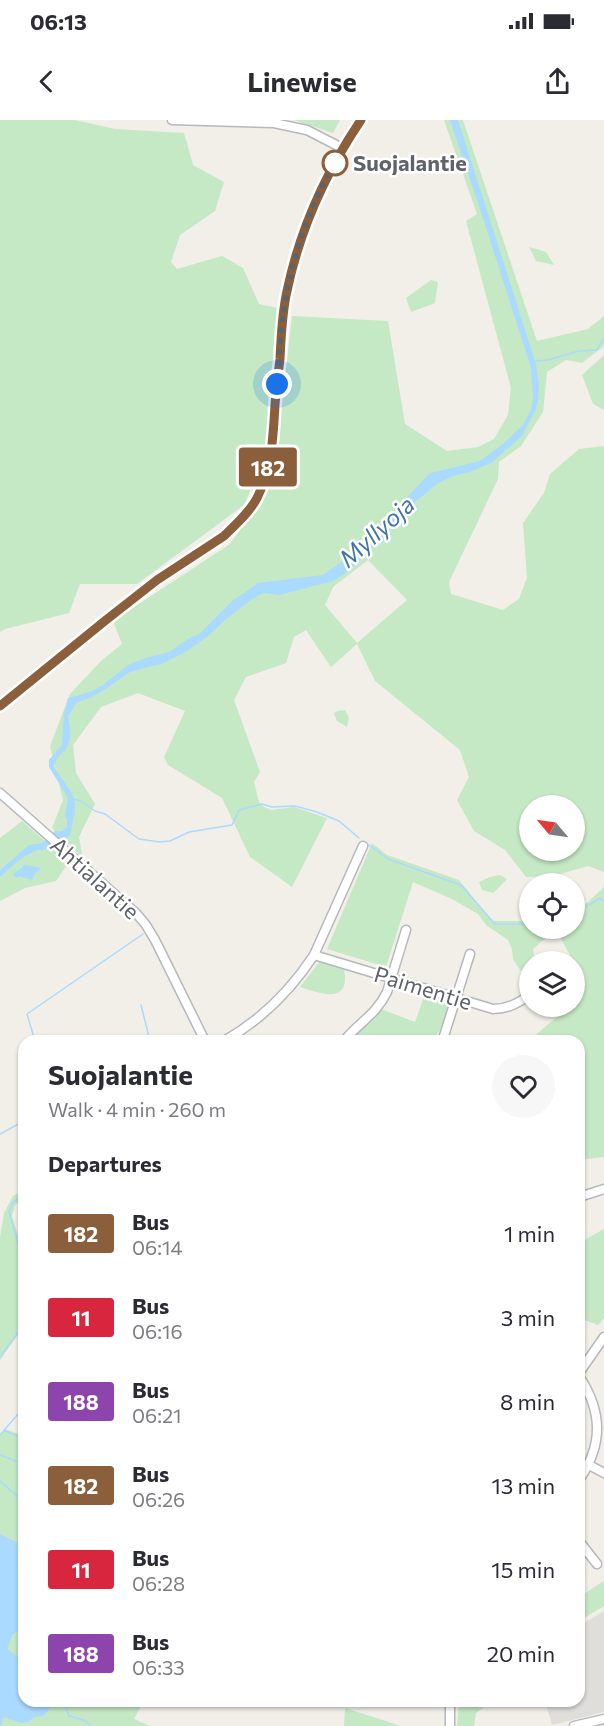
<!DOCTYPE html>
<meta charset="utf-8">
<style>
body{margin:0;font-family:Commissioner,sans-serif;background:#f7f7f7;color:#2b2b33;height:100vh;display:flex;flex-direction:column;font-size:22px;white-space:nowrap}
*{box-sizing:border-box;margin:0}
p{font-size:20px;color:#7c7c81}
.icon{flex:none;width:33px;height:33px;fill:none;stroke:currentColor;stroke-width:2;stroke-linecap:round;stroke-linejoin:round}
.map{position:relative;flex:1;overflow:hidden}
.details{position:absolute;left:18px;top:915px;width:567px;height:672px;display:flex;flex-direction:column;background:#fff;border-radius:18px;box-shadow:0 2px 4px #0004}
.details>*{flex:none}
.badge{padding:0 12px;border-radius:4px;font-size:21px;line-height:39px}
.needle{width:39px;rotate:299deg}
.tools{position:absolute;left:519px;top:675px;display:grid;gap:12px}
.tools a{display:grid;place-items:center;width:66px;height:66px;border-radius:50%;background:#fff;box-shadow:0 2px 4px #0004;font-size:30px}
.you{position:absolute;width:30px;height:30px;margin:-15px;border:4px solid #fff;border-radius:50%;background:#1a73e8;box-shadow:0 0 0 9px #1a73e833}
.map>.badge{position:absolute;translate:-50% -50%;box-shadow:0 0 0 3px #fff}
h2{padding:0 30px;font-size:22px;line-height:54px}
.round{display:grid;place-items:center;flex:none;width:63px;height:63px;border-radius:32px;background:#f7f7f7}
.headline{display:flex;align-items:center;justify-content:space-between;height:102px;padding:0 30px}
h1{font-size:28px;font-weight:700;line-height:45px}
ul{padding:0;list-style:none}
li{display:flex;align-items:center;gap:18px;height:84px;padding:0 30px}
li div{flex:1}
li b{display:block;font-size:22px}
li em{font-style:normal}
li .badge{min-width:66px;font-weight:700;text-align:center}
.status{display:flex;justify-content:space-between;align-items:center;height:42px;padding:0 30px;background:#fff;direction:ltr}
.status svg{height:16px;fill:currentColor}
header{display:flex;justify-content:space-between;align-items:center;height:78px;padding:0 30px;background:#fff;font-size:27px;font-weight:700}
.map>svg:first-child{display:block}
.industrial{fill:#e0deda}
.green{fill:#c5e8c5;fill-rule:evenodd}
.water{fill:#aadaff}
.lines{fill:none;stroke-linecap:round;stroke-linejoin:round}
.stream{stroke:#aadaff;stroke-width:1.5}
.minor-casing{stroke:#b5b8bc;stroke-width:11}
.minor{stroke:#fff;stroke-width:8}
.line-casing{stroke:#fff;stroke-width:14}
.line{stroke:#8b5e3c;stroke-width:9}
.walk{stroke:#5f6368;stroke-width:6;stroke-dasharray:0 10.8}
.stop-dot{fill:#fff;stroke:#8b5e3c;stroke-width:3}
.labels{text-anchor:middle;stroke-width:5;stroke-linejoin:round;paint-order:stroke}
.stop-label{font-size:22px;font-weight:bold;fill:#5f6368;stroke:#fff;text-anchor:start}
.street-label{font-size:22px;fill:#5f6368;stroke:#fff}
.water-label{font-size:24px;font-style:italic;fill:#4174aa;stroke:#fff}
</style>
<div class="status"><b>06:13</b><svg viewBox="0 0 49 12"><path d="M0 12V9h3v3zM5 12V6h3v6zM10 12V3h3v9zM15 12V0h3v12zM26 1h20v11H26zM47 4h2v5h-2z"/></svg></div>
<header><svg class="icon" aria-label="back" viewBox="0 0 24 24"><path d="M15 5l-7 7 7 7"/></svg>Linewise<svg class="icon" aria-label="share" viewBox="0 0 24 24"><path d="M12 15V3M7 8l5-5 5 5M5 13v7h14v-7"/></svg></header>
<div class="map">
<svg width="604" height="1606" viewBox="0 0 604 1606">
<rect width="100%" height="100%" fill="#f1efe8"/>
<!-- industrial -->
<path class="industrial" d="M604 1491V1592L552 1605 545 1581H579V1506Z"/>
<!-- green -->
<path class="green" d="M0 0H75L115 9 184 13 193 45 224 62 215 91 180 115 171 142 177 149 222 136 243 148 259 184 277 188 266 335 244 385 137 464H80L69 493 5 509 0 512Z
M294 0H340L333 13Z
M444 0H463L537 221 588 209 604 196V226L582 243 566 240 547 252 543 292 521 326 499 342 498 359 449 462 451 474 503 490 519 479 527 458 523 403 544 373 550 354 579 329 604 326V752L588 746 553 756 526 757 505 730 474 711 457 680 469 657 460 630 375 561 357 524 331 547 306 510 294 517 286 543 246 557 234 580 260 652 254 662 259 682 264 687 271 690 294 687 327 698 292 767 250 737 222 678 168 645 164 637 185 591 138 573 101 587 73 625 76 653 95 684 79 717 83 738 52 708 63 680 50 626 70 574 101 541 122 524 113 501 230 424 273 362 292 196 388 201 405 304 447 331 478 327 494 319 508 295 511 268 466 101 477 94ZM368 440 407 480 357 523 325 485 333 467ZM530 686H574V730H530Z
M529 127 546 132 554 145 536 141Z
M431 160 438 162 435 183 411 192 406 178Z
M604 235V290L593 284 582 255Z
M345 590 349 598 347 607 337 601 334 593 338 591Z
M22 701 69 742 56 761 25 768 0 781V718Z
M372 723 387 735 459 760 492 801H529L530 808 556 809 533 829 535 841 530 842 529 861 520 850 513 839 512 829 508 820 486 805 478 794 452 779 413 762 386 847 327 829Z
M500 755 507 759 493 773 482 770 479 762 490 757Z
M604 767V1037L579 1040V921H523L533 917 569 887 574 886 575 878 583 860 556 809 574 808 575 787 587 783Z
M320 841 344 849C351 885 321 874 300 867Z
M425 874 451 881C446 897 443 913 428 921H358L354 916 370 903 381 889 415 902Z
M477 916 485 921H446L448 918Z
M24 1070V1078L15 1085 12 1096 24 1135V1206L0 1240V1117L4 1093 13 1076Z
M604 1109V1198L598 1205 579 1198V1123Z
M5 1309 24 1316V1581H144L134 1599 150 1606H0V1315Z
M604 1461V1486L579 1501V1477Z
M459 1581H501L498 1584 486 1586 476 1593 474 1606H457Z
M345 1588 401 1606H344Z"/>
<!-- water -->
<path class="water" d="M450 0H458L536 244 539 266 538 280 536 289 522 316 491 343 470 352 453 356 437 364 415 382 372 429 348 451 333 461 279 475 264 473 252 479 225 500 208 516 187 531 164 543 130 552 104 570 90 578 77 582 68 596C70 607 73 620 65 630 60 635 56 638 54 646 59 657 68 665 73 676 78 686 72 704 70 715L66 719C54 716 55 725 46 729 39 732 43 728 36 731 23 735 10 748 0 757V750L29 725 42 723 55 711H62L67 707V700L65 696 68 678 49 647V640L62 625 64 593 68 578 90 572 103 565 128 545 146 538 169 532 191 517 198 515 231 482 258 463 323 455 347 438 368 418 430 353 480 341 504 323 523 305 531 290 533 277 531 248 482 95Z
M23 745 38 747 41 749 35 753 32 760 19 756 16 758 13 754 23 747Z
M0 1414 21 1425 24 1430V1507L13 1514 7 1529 20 1538 24 1553V1581H54L55 1583 43 1596 34 1597 28 1602 21 1603 4 1597 1 1603 2 1606H0Z"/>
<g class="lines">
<!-- stream -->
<path class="stream" d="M535 241 548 240 579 231 597 230 604 218
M73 679 81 681 95 691 105 694 139 719 160 722 170 721 189 712 232 705 239 690 262 684 272 687 295 686 317 692 339 701 359 718
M369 725 388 739 461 765 495 804H530
M574 791 589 785 600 778 604 781
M141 885 150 921
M35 921 27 894 143 814
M0 1014 24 1001
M24 1075 13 1082 9 1092 24 1143
M0 1237 23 1206 24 1200
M5 1311 24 1318
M0 1315 24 1287
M0 1335 24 1344
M0 1361 24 1382
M61 1581 65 1584 69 1596 84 1600 91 1606
M67 1584 74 1581"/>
<defs>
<path id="minor" d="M172 0 274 3 307 10 342 28
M0 587 106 500 157 460 224 416C235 405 250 392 257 378 272 348 273 317 275 285 276 268 279 251 280 235 282 213 283 192 287 171 300 109 326 52 361 0
M0 673 136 793 146 805 155 820 205 921
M314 835 493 889C508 889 518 883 530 875
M443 919 470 834
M224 921C261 900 291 870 314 835L363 726
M344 921C359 902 375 896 387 872L406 810
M579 1077 604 1069
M579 1253 604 1217
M579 1256C603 1292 603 1325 579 1360
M589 1345 604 1353
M579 1421 597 1444
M450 1606V1581
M574 1606 604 1599"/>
</defs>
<!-- minor casing -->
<use href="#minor" class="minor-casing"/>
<!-- minor -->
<use href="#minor" class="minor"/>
</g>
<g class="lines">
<defs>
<path id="line" d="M0 586 106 500 157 460 224 416C235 405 250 392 257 378 272 348 273 318 275 285 276 270 278 254 280 239 281 217 282 193 287 171 300 109 326 52 361 0"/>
</defs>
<!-- line casing -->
<use href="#line" class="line-casing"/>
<!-- line -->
<use href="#line" class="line"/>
<!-- walk -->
<path class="walk" d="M277 264C280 234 281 202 287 172 295 132 313 77 335 43"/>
</g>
<!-- markers -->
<circle class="stop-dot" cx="335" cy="43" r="12"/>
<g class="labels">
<!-- stop labels -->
<g class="stop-label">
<text x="353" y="51">Suojalantie</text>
</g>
<!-- street labels -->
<g class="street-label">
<text transform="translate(95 758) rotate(42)" y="8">Ahtialantie</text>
<text transform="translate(423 868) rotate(17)" y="8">Paimentie</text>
</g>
<!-- water labels -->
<g class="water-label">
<text transform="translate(377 412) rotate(-42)" y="8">Myllyoja</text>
</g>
</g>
</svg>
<div class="tools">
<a><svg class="needle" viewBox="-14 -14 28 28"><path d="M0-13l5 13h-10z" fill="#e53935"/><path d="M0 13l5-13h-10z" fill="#7c7c81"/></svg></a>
<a><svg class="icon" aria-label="locate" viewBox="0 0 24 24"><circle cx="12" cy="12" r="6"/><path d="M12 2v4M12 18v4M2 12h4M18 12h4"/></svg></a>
<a><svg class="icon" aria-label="layers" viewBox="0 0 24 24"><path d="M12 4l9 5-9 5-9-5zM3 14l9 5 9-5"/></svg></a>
</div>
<div class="you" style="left:277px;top:264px"></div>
<b class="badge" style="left:268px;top:347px;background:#8b5e3c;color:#fff">182</b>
<section class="details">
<div class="headline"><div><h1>Suojalantie</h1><p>Walk · 4 min · 260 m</p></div><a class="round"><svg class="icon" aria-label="heart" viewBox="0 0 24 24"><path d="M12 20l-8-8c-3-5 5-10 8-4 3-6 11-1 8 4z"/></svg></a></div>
<h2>Departures</h2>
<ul>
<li><span class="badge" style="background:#8b5e3c;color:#fff">182</span><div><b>Bus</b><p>06:14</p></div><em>1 min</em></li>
<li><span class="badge" style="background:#d7263d;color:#fff">11</span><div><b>Bus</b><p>06:16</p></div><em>3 min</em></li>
<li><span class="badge" style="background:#8e44ad;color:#fff">188</span><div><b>Bus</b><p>06:21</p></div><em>8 min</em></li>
<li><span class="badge" style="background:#8b5e3c;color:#fff">182</span><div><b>Bus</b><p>06:26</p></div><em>13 min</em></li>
<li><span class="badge" style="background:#d7263d;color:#fff">11</span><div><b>Bus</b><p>06:28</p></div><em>15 min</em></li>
<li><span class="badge" style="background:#8e44ad;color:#fff">188</span><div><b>Bus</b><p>06:33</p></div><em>20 min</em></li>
</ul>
</section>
</div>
